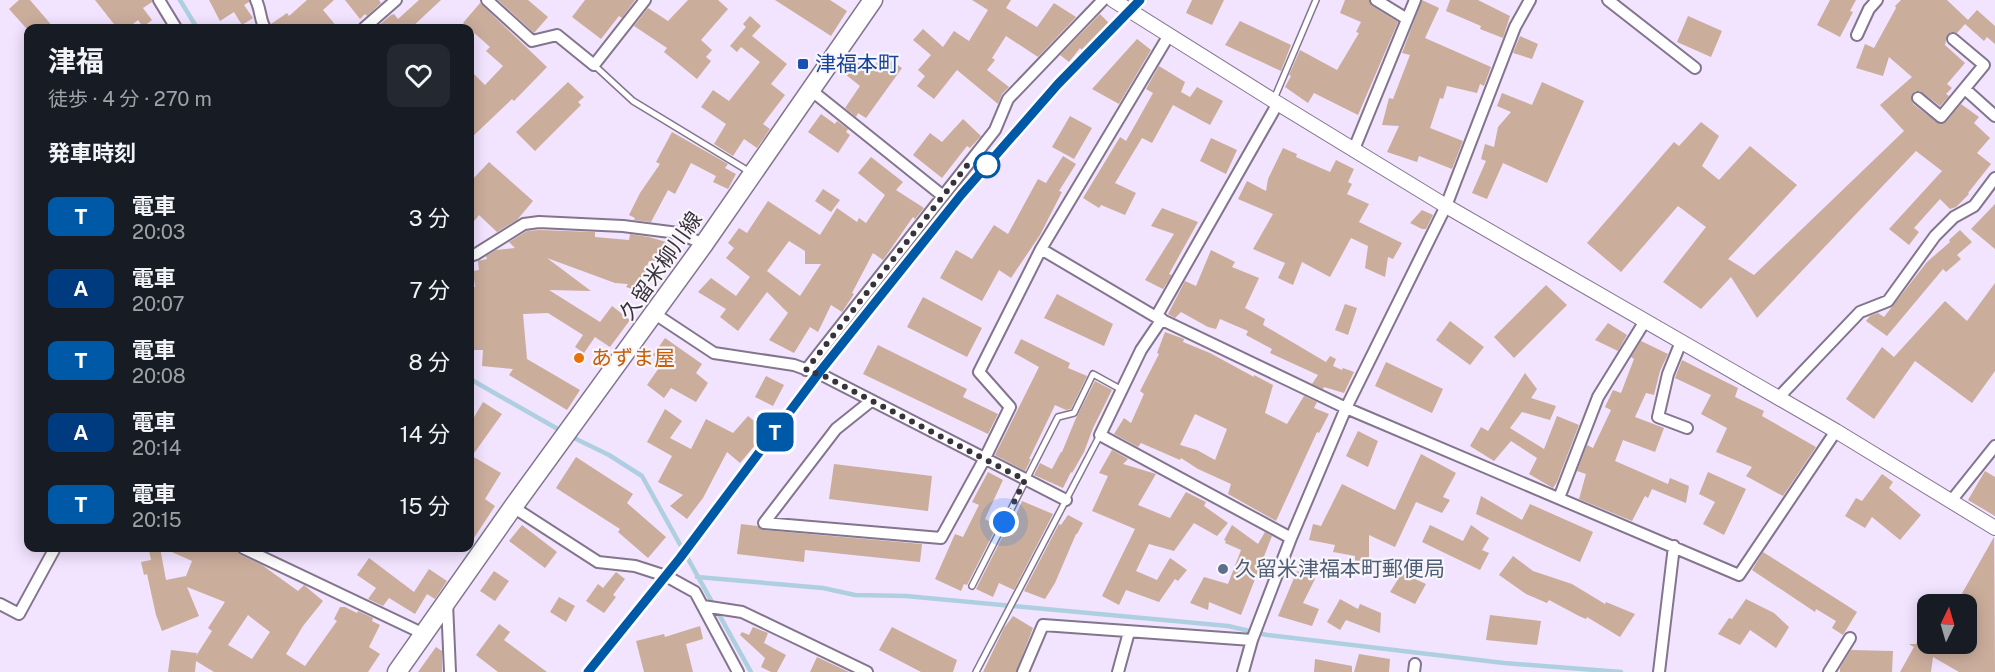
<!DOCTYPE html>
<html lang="ja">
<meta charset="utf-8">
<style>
body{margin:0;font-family:"Public Sans","Noto Sans JP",sans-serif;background:#242831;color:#f1f3f6;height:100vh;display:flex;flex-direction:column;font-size:22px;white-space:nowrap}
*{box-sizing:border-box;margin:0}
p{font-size:20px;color:#9ea1a6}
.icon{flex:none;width:33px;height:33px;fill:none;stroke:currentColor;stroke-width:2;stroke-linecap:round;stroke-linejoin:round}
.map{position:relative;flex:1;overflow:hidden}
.drawer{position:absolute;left:24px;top:24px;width:450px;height:528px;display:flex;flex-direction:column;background:#171b24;border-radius:12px;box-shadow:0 3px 15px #0003}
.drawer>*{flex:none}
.badge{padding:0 12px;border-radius:9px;font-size:21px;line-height:39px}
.needle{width:39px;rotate:5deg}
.controls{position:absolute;left:1917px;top:594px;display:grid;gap:12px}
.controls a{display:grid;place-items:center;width:60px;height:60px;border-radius:12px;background:#171b24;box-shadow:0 3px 15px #0003;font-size:30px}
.you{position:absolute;width:30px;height:30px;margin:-15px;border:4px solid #fff;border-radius:50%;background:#1a73e8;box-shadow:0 0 0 9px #1a73e833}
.map>.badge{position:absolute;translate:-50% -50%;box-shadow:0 0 0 3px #fff}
h2{padding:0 24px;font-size:22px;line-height:54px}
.round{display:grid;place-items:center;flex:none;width:63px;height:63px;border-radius:12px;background:#242831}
.overview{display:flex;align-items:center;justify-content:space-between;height:102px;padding:0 24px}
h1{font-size:28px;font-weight:700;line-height:45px}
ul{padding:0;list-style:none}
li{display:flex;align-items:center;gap:18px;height:72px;padding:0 24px}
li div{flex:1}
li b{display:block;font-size:22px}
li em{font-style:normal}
li .badge{min-width:66px;font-weight:700;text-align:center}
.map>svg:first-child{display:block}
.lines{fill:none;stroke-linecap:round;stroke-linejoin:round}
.stream{stroke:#aecfe0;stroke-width:4.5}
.building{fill:#cbad9c;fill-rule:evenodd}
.service-casing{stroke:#83758d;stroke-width:8}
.minor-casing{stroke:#83758d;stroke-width:14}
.tertiary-casing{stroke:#83758d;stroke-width:16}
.primary-casing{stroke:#83758d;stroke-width:21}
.service{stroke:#fff;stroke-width:5}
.minor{stroke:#fff;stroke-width:10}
.tertiary{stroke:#fff;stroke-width:14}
.primary{stroke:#fff;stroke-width:18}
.rail{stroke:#504955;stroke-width:4.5}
.line-casing{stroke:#fff;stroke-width:14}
.line{stroke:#0059a6;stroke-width:9}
.walk{stroke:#38323c;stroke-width:6;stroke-dasharray:0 10.8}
.transit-dot{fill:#1a4fb4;stroke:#f9f6fb;stroke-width:2}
.stop-dot{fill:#fff;stroke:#0059a6;stroke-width:3}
.food-dot{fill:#e8710a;stroke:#f9f6fb;stroke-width:2}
.service-dot{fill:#5c6f8a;stroke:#f9f6fb;stroke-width:2}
.labels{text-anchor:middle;stroke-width:4.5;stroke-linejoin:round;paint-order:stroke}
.transit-label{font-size:21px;fill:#164399;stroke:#f9f6fb;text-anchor:start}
.street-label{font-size:21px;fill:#38323c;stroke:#f9f6fb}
.food-label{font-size:21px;fill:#c56008;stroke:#f9f6fb;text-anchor:start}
.service-label{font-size:21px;fill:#4e5e75;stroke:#f9f6fb;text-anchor:start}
</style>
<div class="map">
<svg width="1995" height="672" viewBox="0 0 1995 672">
<rect width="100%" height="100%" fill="#f2e3fe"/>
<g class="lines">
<!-- stream -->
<path class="stream" d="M180 0 197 28
M470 379 563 432
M570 436 609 455 642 476 751 672
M697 577 823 588 855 595 906 596 1228 626 1267 635 1504 663 1621 672"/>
</g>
<!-- building -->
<path class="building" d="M19 0H30L54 28H26L9 9Z
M95 0H152V2L143 8 152 20 143 27 138 20 128 28H117Z
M209 0H249V2L244 5 253 18 242 25 234 12 220 21Z
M307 0H334L323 10 338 28H272L271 24 287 13 289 16Z
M345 0H379L381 3 367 16 365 14 360 19Z
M419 0H441L411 28H378L377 27 391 15 394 14 398 19Z
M498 0H528L548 17 534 33Z
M585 0H635L622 18 619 16 601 39 572 17Z
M688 0H718L728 9 701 40 712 50 706 57 711 61 697 79 664 52 667 48 634 26 648 8 668 21Z
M775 0H830L847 11 831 36Z
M972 0H1011L1006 8 1037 27 1054 3 1076 17 1038 57 1006 36 992 58 995 60 987 70 1009 87 1002 94 998 104 957 70 934 99 917 86 925 76 918 70 931 55 913 40 923 29 943 47 954 31 969 41 988 10Z
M1192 0H1224L1212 25 1186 13Z
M1345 0H1369L1372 6 1398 22 1358 115 1314 93 1308 103 1285 87 1291 76 1289 75 1300 50 1337 70 1359 33 1356 32 1361 22 1340 13Z
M1422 0 1439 8 1425 38 1491 67 1484 86 1480 84 1477 93 1447 86 1443 99 1440 98 1430 128 1463 141 1452 169 1419 156 1417 162 1387 152 1399 126 1382 125 1389 98 1393 99 1410 55 1402 53Z
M1450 0H1478L1510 16 1503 38 1480 29 1481 26 1446 11Z
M1830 0H1856L1850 11 1853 12 1840 37 1817 25Z
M1901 0H1947L1968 20 1977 10 1995 26V44L1987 37 1984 41 1965 24 1957 33 1951 32 1947 35 1945 45 1965 63 1947 84 1952 88 1946 94 1949 96 1940 106 1920 91H1915L1911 96 1913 104 1939 124 1946 122 1961 104 1979 117 1974 123 1990 138 1977 153 1991 164 1968 193 1969 194 1956 207 1950 209 1940 199 1914 228 1919 232 1909 245 1889 229 1942 171 1916 151 1757 318 1731 277 1701 309 1663 282 1706 227 1678 206 1621 272 1587 243 1674 142 1679 146 1701 122 1719 136 1702 166 1719 180 1750 146 1797 185 1728 259 1754 275 1904 131 1880 105 1912 77 1889 57 1883 76 1856 68 1865 44 1874 48 1896 8 1895 6Z
M480 3 547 67 514 101 512 99 470 139V70L485 85 503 66 486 51 490 47 463 23Z
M1100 14 1109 23 1082 50 1080 48 1069 62 1060 55Z
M750 16 761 26 752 36 787 64 771 84 785 95 763 124 770 129 757 148 744 139 733 156 714 144 726 124 701 107 713 90 729 101 760 62 741 47 737 52 730 46 746 27 743 24Z
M1688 16 1722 31 1711 57 1677 42Z
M1240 21 1291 45 1281 71 1225 45Z
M1520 36 1538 44 1532 59 1513 53Z
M1137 39 1151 50 1119 104 1092 89Z
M882 55 902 68 866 118 858 113 856 117 845 108 860 86 845 74 856 61 870 73Z
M1159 66 1185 82 1181 92 1190 97 1197 87 1223 101 1210 125 1173 105 1152 143 1142 138 1115 183 1136 193 1125 215 1101 205 1099 208 1083 198 1120 137 1126 141 1153 93 1146 89Z
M568 82 584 97 578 102 581 105 535 151 516 132Z
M1542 82 1584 101 1547 183 1503 163 1487 199 1472 193 1486 161 1481 159 1485 144 1494 147 1498 127 1511 112 1497 106 1502 93 1532 105Z
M821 114 835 124 837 121 848 129 846 132 850 135 838 153 808 132Z
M1070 116 1092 128 1074 159 1052 147Z
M963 119 981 136 970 148 967 146 942 178 913 155 930 133 942 142Z
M672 132 728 164 725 168 736 174 728 189 713 182 716 176 691 163 675 194 668 190 651 222 634 220 635 218 629 215 640 193 660 164 656 162Z
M1211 138 1237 150 1226 174 1200 161Z
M1283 148 1297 154 1296 157 1330 172 1336 160 1354 169 1348 182 1352 184 1347 194 1369 204 1359 222 1402 243 1393 259 1388 257 1385 277 1365 268 1368 246 1351 238 1330 277 1302 262 1293 285 1278 278 1285 263 1253 249 1273 214 1238 199 1247 181 1266 191 1268 179Z
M1063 156 1076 164 1059 191 1062 192 1040 235 1011 278 999 270 982 301 940 278 956 250 972 259 994 225 1008 234 1038 179 1046 183Z
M871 157 903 182 896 190 924 208 915 219 913 217 883 260 873 253 852 293 854 294 842 312 831 305 818 332 810 327 794 353 769 340 788 313 767 292 738 331 720 317 726 309 698 292 711 278 736 296 750 277 726 258 734 248 728 243 739 228 747 233 768 201 820 235 837 208 857 222 859 218 866 223 885 195 858 173ZM789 241 805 251V264H821L800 296 767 271Z
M489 162 533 201 517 220 497 232 479 215 470 226V182Z
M823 189 840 200 831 212 815 201Z
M1995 204V249L1971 229Z
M1162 208 1198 222 1169 274 1172 275 1163 289 1145 280 1174 234 1151 226Z
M1422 210 1433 215 1426 229H1422L1410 223Z
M539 230 595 232V237L629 240 630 234 649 237 677 245 671 266 649 261 638 291 626 287 628 284 615 283 547 258 591 291 549 290 600 322 612 306 630 320 610 347 595 337 584 353 575 347 583 335 548 313 523 314 527 359 580 390 567 410 509 375 513 369 482 366 483 350H470V287H475L473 271 479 270 478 261 487 259 486 256 496 250 515 248 509 242 527 231Z
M1960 230 1972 242 1957 255 1961 259 1946 272 1943 269 1887 336 1866 321 1870 316 1878 313 1884 317 1927 262 1950 242 1949 240Z
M1211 250 1235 262 1232 267 1259 278 1245 308 1265 319 1263 325 1326 362 1330 356 1336 359 1333 366 1342 370 1343 368 1354 372 1344 393 1324 387 1323 389 1312 384 1318 375 1270 353 1272 349 1246 335 1248 331 1220 319 1216 329 1208 327 1181 312 1175 318 1168 314 1185 281 1196 286Z
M1995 283V371L1972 403 1915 361 1874 419 1846 399 1882 347 1894 357 1945 301 1967 321Z
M1546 285 1567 305 1514 358 1494 337Z
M1057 294 1113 324 1104 346 1044 318Z
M923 297 982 328 967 357 907 327Z
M1345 304 1357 308 1348 335 1335 330Z
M1450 321 1484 347 1470 365 1436 340Z
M1608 323 1627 335 1618 351 1595 340Z
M1165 332 1184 339 1183 342 1210 353 1254 377V375L1273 385 1265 413 1287 424 1304 396 1317 402 1314 408 1329 414 1319 433 1317 432 1276 521 1228 494 1231 484 1198 469 1181 458 1180 460 1141 443 1138 447 1114 434 1124 418 1131 423 1144 394 1140 391 1159 354 1157 353ZM1195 414 1227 429 1215 460 1197 450 1180 445Z
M665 338 702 364 696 373 708 383 696 402 671 388 664 398 647 385 663 362 653 355Z
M1021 339 1070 363 1068 368 1087 376 1071 409 1066 410 1055 405 1029 459H1031L1025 471 995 455 1039 367 1014 353Z
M1641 341 1668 354 1660 371 1654 395 1646 393 1635 417 1664 428 1655 452 1623 440 1615 461 1668 484 1670 478 1689 486 1686 503 1652 489 1648 498 1645 496 1632 521 1579 499 1586 474 1577 471 1587 445 1593 448 1611 410 1605 407 1613 390 1621 393 1634 359 1631 357Z
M878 345 967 389 963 397 998 414 988 434 863 374Z
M1682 360 1738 388 1735 397 1764 411 1762 416 1816 447 1783 496 1746 476 1752 467 1716 452 1727 428 1701 414 1711 395 1675 378Z
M1386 362 1443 389 1432 413 1375 386Z
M1525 373 1537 389 1531 398 1556 406 1550 420 1522 412 1510 428 1544 449 1557 416 1579 425 1557 482 1553 488 1529 474 1537 458 1511 441 1494 461 1470 446 1481 427 1488 431Z
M766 376 784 385 773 406 755 397Z
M1095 381 1112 390 1093 428 1084 452 1072 473 1071 472 1063 488 1034 475 1040 463 1052 469 1061 452H1062L1076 418Z
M483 402 502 414 472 456 501 473 485 499 495 506 470 544V424Z
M665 409 682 421 670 438 691 449 706 419 733 433 748 416 767 431 740 463 727 452 703 498 687 519 670 506 683 495 658 482 672 456 647 442Z
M1358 431 1378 441 1368 467 1346 456Z
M1112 450 1128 459 1123 464 1156 474 1138 505 1170 518 1186 492 1206 502 1204 506 1228 523 1217 536 1194 523 1174 551 1149 544 1136 571 1157 580 1170 558 1187 570 1178 581 1175 579 1159 602 1126 590 1119 605 1102 596 1135 529 1092 511 1108 476 1099 473Z
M1421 454 1456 473 1443 497 1450 500 1442 513 1416 502 1395 547 1369 535V567H1355V556L1333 552 1335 545 1309 540 1313 524 1321 526 1342 484 1395 510Z
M576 457 633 494 627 503 666 537 648 558 618 532 620 529 556 488Z
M834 464 932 476 928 511 829 499Z
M1985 471 1995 477V516L1968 500Z
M988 472 1003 480 985 519 997 526 967 585 964 584 961 591 935 579 955 534 963 537 979 505 972 502Z
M1708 472 1746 489 1724 535 1703 524 1715 502 1699 494Z
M1882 474 1893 482 1889 488 1921 515 1900 540 1872 517 1865 528 1845 516 1856 498 1862 501Z
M1481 496 1522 520 1530 504 1593 532 1580 562 1476 514Z
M1022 501 1053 514 1014 590 999 583 993 597 976 589 1006 530 1009 531Z
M1068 515 1083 523 1077 534H1076L1055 583 1045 599 1024 591 1059 524 1061 525Z
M741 524 757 526 763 530 922 544 920 562 805 550 804 562 737 554Z
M522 525 557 552 545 568 509 541Z
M1232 525 1258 544 1265 532 1272 536 1241 615 1209 602 1208 610 1190 603 1204 577 1228 584 1241 550 1225 543 1226 541 1224 540Z
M1430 525 1463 541 1471 525 1489 538 1482 550 1489 553 1480 570 1422 542Z
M1994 537 1995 672H1959L1933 657 1931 672H1900L1914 647 1909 644H1916L1928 623V644H1966V604H1956Z
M160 548 166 580 186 576 192 561 163 548H232L239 554 262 565 298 591 304 585 323 601 303 626 286 654 305 666 337 621 334 619 340 607H345L357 613 358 611 373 618 372 621 380 625 369 647 380 654 368 672H214L196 661 195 672H168L171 650 197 653 196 656 212 631 208 628 225 602 187 587 199 616 162 631 156 615 147 574 144 575 141 562 151 560 149 550ZM248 615 270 632 252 659 228 645Z
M1763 552 1857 612 1843 635 1832 628 1836 621 1816 609 1815 612 1752 570Z
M1513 556 1533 571 1572 584 1605 604 1606 602 1635 614 1620 637 1587 617 1586 619 1579 616 1549 600 1547 603 1526 594 1499 575Z
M369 558 414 592 429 569 447 581 435 599 427 594 415 614 389 598 383 606 368 599 376 588 357 575Z
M494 571 509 581 495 601 480 591Z
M1297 571 1315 579 1303 603 1319 609 1312 626 1278 616Z
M616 572 625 579 613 595 616 597 604 613 586 601 598 584 603 588Z
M1402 573 1426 584 1415 604 1390 592Z
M559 597 575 606 566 622 550 612Z
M1340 599 1358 609 1360 604 1381 613 1380 633 1346 620 1340 630 1327 622Z
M1746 599 1774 613 1789 627 1776 648 1750 630 1740 645 1718 634 1729 618 1732 619Z
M1490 615 1541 621 1537 645 1486 640Z
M1013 616 1033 628 1016 672H983L1004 628Z
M499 624 510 632 504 640 547 672H498L476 655Z
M700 626 703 639 686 644 693 672H644L636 641 664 634 665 637Z
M753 627 768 633 764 643 786 655 777 672H771L761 667 765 658 740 635 742 632 749 635Z
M892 627 957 660 953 672H921L879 650Z
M436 647 442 651V672H418Z
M1851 650 1893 651 1892 672H1840V668Z
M1359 654 1390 659 1389 672H1354Z
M817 657 849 672H810Z
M1315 659 1352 666V672H1314Z"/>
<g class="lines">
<defs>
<path id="service" d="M594 65 633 101 750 172
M1274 99 1316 0
M972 586 1058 417 1074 413 1093 374 1122 390
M976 672 1100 435"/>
<path id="minor" d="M159 0 176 28
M256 0C261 10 260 21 265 28
M487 0 532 41 557 35 594 65 645 0
M1376 0 1407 19
M1608 0 1695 68
M364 28 396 0
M1857 35 1869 9 1877 0
M1965 89 1995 116
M812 91 943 196 995 130 1008 99 1103 0
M1918 98 1941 117 1984 65 1953 39
M1354 149 1415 0
M1041 249 1156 317 1346 408 1739 575 1836 431
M470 256 476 254 524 224 539 222 623 226 678 233 704 244
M655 314 714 353 794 365 824 376 1066 500
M1156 317 1278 103
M1162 319 1141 350 1100 435 1291 538
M1681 342 1668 374 1658 417 1687 428
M806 370 943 196
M1778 398 1860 312 1888 301 1935 236 1954 217 1974 206 1995 178
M871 401 836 429 764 523 941 538 985 458 1010 407 979 372 1041 249 1169 35
M1559 498 1598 397 1645 321
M1951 501 1995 446
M513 507 598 562 635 566 666 576 695 592 738 672
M243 548 424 634
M447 603 450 672
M0 604 19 614 55 548
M703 606 742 612 867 672
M1023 672 1043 625 1252 640
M1118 672 1129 632
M1243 672 1252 640 1291 538 1346 408 1446 206 1515 27 1530 0
M1414 672 1415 664
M1659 672 1674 546
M1829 672 1850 638"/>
<path id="tertiary" d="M1113 0 1274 101 1446 206 1836 431 1995 528"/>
<path id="primary" d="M397 672 513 507 704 244 873 0"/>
</defs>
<!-- service casing -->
<use href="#service" class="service-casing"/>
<!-- minor casing -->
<use href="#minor" class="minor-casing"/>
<!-- tertiary casing -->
<use href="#tertiary" class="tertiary-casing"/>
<!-- primary casing -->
<use href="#primary" class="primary-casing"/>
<!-- service -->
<use href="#service" class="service"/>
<!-- minor -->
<use href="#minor" class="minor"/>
<!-- tertiary -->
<use href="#tertiary" class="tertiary"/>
<!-- primary -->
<use href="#primary" class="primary"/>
<!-- rail -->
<path class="rail" d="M588 672 680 558 818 374 961 195 1058 84 1140 0"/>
</g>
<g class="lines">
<defs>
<path id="line" d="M588 672 680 558 818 374 961 195 1058 84 1140 0"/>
</defs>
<!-- line casing -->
<use href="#line" class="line-casing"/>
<!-- line -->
<use href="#line" class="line"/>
<!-- walk -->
<path class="walk" d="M987 165 969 163 806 370 824 376 1025 480 1004 522"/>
</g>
<!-- markers -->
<rect class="transit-dot" x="797" y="58" width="12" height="12" rx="3"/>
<circle class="stop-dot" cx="987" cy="165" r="12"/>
<circle class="food-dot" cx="579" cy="358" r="6"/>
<circle class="service-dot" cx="1223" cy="569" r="6"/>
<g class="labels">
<!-- transit labels -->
<g class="transit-label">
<text x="815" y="71">津福本町</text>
</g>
<!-- street labels -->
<g class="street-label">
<text transform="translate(661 266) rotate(-55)" y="7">久留米柳川線</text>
</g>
<!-- food labels -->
<g class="food-label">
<text x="591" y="365">あずま屋</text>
</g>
<!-- service labels -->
<g class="service-label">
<text x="1235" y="576">久留米津福本町郵便局</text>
</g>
</g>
</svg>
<div class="controls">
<a><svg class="needle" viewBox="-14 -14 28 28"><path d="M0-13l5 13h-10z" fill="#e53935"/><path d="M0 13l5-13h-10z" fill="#9ea1a6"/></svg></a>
</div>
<div class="you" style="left:1004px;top:522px"></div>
<b class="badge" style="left:775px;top:432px;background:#0059a6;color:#fff">T</b>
<section class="drawer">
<div class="overview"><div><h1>津福</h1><p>徒歩 · 4 分 · 270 m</p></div><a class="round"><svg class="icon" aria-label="heart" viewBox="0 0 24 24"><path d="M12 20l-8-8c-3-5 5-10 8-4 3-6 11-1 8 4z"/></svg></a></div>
<h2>発車時刻</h2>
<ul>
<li><span class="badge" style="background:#0059a6;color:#fff">T</span><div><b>電車</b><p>20:03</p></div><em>3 分</em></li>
<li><span class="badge" style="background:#003b80;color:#fff">A</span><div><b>電車</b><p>20:07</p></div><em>7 分</em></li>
<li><span class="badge" style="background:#0059a6;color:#fff">T</span><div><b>電車</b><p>20:08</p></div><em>8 分</em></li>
<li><span class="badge" style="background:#003b80;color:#fff">A</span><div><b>電車</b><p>20:14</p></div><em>14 分</em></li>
<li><span class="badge" style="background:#0059a6;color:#fff">T</span><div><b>電車</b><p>20:15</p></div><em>15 分</em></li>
</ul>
</section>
</div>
